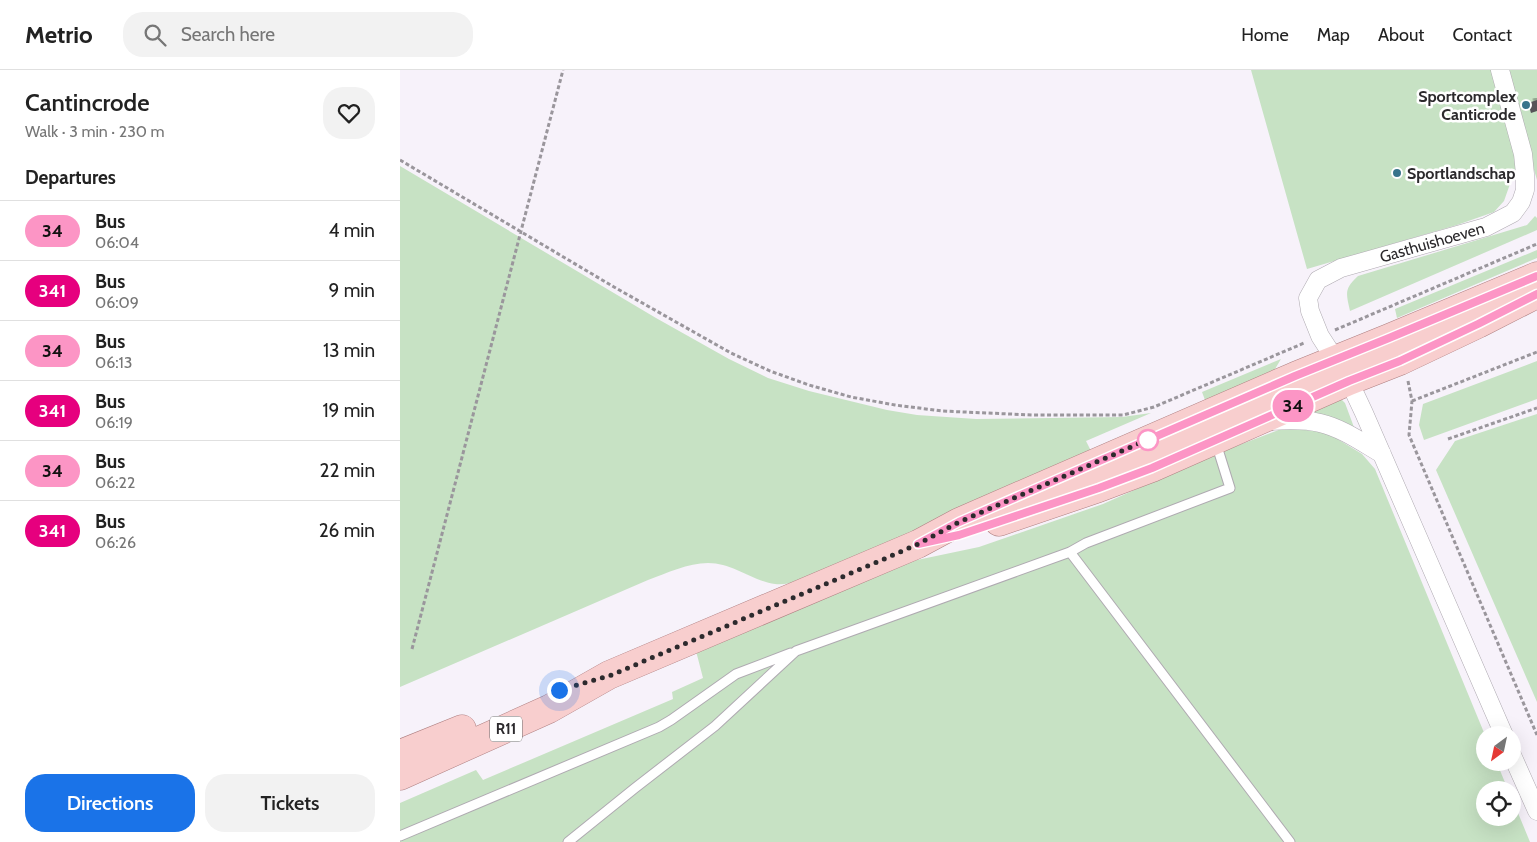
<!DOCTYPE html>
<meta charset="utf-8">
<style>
body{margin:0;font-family:Cabin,sans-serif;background:#f2f2f2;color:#222;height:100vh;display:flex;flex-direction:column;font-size:19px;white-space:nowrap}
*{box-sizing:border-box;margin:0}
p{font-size:16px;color:#767676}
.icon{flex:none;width:28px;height:28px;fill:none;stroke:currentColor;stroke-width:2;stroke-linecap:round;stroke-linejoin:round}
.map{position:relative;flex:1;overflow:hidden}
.drawer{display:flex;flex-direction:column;background:#fff;width:400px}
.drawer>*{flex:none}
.badge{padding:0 10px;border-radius:16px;font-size:18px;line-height:32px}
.needle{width:32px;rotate:213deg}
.tools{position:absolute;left:1076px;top:656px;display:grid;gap:10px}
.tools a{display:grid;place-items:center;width:45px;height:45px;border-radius:50%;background:#fff;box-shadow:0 5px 20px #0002;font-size:25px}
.you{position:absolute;width:25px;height:25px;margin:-12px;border:4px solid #fff;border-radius:50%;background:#1a73e8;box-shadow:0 0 0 8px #1a73e833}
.map>.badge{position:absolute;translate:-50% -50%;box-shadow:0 0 0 2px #fff}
h2{padding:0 25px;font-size:19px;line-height:45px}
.round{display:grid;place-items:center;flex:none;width:52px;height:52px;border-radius:20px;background:#f2f2f2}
.head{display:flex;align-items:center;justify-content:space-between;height:85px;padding:0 25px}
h1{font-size:24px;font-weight:600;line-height:38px}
.button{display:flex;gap:10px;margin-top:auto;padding:10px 25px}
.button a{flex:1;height:58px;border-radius:20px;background:#1a73e8;color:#fff;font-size:20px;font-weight:600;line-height:58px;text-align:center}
.button a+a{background:#f2f2f2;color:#222}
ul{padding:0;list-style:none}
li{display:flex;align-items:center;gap:15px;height:60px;padding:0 25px;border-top:1px solid #e0e0e0}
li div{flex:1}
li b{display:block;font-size:19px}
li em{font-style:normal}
li .badge{min-width:55px;font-weight:700;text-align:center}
header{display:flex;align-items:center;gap:30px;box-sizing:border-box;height:70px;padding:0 25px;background:#fff;border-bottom:1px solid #e0e0e0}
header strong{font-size:24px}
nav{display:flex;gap:28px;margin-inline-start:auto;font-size:18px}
.search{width:350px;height:45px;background:#f2f2f2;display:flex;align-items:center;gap:12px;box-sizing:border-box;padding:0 18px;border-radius:20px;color:#767676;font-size:19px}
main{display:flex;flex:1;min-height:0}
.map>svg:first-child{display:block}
.green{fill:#c7e2c4}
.building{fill:#575259;filter:url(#shadow)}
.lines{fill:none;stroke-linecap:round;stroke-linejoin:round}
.lane-casing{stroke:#afaab1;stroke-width:11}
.street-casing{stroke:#afaab1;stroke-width:19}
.primary-casing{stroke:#ae7f81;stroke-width:29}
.path{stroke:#9a969c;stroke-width:3;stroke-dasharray:4 2.5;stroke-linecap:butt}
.lane{stroke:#fff;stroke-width:9}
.street{stroke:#fff;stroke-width:18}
.primary{stroke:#f8cece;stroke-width:28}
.line-casing{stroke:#fff;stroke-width:11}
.line{stroke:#fc95c5;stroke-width:8}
.walk{stroke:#2c2a2d;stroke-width:5;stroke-dasharray:0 9}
.poi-dot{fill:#37748b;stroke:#fff;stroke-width:2}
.stop-dot{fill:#fff;stroke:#fc95c5;stroke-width:2.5}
.labels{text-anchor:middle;stroke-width:5;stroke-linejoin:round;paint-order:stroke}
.shield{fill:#fff;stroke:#6b6a6c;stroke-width:1}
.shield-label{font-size:15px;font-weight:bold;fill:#2c2a2d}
.poi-label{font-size:16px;font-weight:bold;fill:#2c2a2d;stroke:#fff;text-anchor:end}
.street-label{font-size:16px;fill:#2c2a2d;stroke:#fff}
</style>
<header>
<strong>Metrio</strong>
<div class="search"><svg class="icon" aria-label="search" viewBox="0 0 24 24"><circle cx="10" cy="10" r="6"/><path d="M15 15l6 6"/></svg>Search here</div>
<nav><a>Home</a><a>Map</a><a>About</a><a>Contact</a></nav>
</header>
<main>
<section class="drawer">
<div class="head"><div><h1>Cantincrode</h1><p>Walk · 3 min · 230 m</p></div><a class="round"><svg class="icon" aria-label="heart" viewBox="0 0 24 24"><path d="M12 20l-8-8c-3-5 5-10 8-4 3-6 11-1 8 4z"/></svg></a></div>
<h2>Departures</h2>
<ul>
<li><span class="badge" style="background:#fc95c5;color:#111">34</span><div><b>Bus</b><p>06:04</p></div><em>4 min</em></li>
<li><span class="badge" style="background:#e6007e;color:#fff">341</span><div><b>Bus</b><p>06:09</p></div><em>9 min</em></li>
<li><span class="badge" style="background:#fc95c5;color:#111">34</span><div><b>Bus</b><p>06:13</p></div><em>13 min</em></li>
<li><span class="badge" style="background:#e6007e;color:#fff">341</span><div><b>Bus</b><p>06:19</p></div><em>19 min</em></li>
<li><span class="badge" style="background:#fc95c5;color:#111">34</span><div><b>Bus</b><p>06:22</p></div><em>22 min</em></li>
<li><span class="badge" style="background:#e6007e;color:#fff">341</span><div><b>Bus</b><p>06:26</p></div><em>26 min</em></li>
</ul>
<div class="button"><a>Directions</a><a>Tickets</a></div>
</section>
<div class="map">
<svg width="1137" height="772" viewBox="0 0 1137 772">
<defs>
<filter id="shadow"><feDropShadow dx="4.5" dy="-4.5" stdDeviation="0" flood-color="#0004"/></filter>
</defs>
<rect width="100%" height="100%" fill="#f7f2fa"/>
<!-- green -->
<path class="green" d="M851 0H1137V110L1132 93 1116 97 1104 131 1094 142 1057 155 907 199Z
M0 96 256 248 329 289 368 308 409 321 487 340 517 345 576 349 722 347 751 343 686 371 694 387 399 511C391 513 383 515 375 514 352 511 333 493 308 493 288 493 267 503 248 510L0 617Z
M1135 146 1137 148V160L950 241C946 223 944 219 958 206L1127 155Z
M1137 180V188L997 248 995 239Z
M881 289 872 304 808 338 802 322Z
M1137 291V329L1024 370 1019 355 1023 334Z
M938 326 945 333 955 360 910 344Z
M1137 344V632L1036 400 1055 371Z
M884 358 926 362 962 384 975 399 1085 665V692L1097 693 1108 720H1085V748H1112L1113 731 1130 772H0V733L76 700 83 710 273 629 272 622 303 608 296 581 498 494 579 477 703 434 813 385Z"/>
<!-- building -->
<path class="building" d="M1137 30V41L1131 43 1128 33Z"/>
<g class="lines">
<defs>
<path id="lane" d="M670 482 890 772
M0 766 259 657 271 650 336 604 391 583
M168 772 235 718 315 656 396 581 670 482 686 473 830 418 816 373"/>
<path id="street" d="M1100 0 1123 84 1125 104V120L1121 132 1113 143 1086 157 941 198 918 210 908 228 910 241 920 266 949 311 964 343 1104 665
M870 351C886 350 904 349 920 353 942 358 963 373 982 384
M1112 685 1137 741"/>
<path id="primary" d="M599 452 699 418 752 398 949 311 1000 291 1078 254 1137 224
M0 684 62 659
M0 706 149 639 209 605 518 474 559 452 895 306 989 268 1137 206"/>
</defs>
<!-- lane casing -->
<use href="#lane" class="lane-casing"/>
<!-- street casing -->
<use href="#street" class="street-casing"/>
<!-- primary casing -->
<use href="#primary" class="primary-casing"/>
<!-- path -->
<path class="path" d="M0 90 214 217 331 283 370 301 409 315 451 327 495 335 542 341 632 345H723L754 337 904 273
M935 260 1137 174
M1008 311 1012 331 1009 365 1137 665
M1012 331 1137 282
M1048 369 1137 338
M12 579 163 0"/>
<!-- lane -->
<use href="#lane" class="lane"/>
<!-- street -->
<use href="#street" class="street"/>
<!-- primary -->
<use href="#primary" class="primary"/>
</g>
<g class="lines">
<defs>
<path id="line" d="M1137 206 989 268 895 306 559 452 518 474 559 465 699 418 752 398 949 311 1000 291 1078 254 1137 224"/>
</defs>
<!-- line casing -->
<use href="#line" class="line-casing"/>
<!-- line -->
<use href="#line" class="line"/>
<!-- walk -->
<path class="walk" d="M159 620 209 606 482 490 518 474 559 452 754 367 748 370"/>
</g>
<!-- markers -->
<g class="poi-dot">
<circle cx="1126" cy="35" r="5"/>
<circle cx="997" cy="103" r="5"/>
</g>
<circle class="stop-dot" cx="748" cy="370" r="10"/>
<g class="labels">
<!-- shield labels -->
<rect class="shield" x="90" y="646.5" width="32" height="25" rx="4"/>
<g class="shield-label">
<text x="106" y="664">R11</text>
</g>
<!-- poi labels -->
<g class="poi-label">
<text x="1116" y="32">Sportcomplex<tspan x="1116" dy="18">Canticrode</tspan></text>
<text x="1007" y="109" text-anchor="start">Sportlandschap</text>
</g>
<!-- street labels -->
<g class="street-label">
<text transform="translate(1032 172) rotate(-16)" y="6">Gasthuishoeven</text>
</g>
</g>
</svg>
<div class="tools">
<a><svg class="needle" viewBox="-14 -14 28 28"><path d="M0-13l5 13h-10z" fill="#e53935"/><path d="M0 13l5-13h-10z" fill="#767676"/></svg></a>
<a><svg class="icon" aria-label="locate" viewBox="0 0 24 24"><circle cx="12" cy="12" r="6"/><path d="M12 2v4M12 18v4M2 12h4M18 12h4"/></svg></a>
</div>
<div class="you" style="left:159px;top:620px"></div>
<b class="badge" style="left:893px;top:336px;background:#fc95c5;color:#111">34</b>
</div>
</main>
